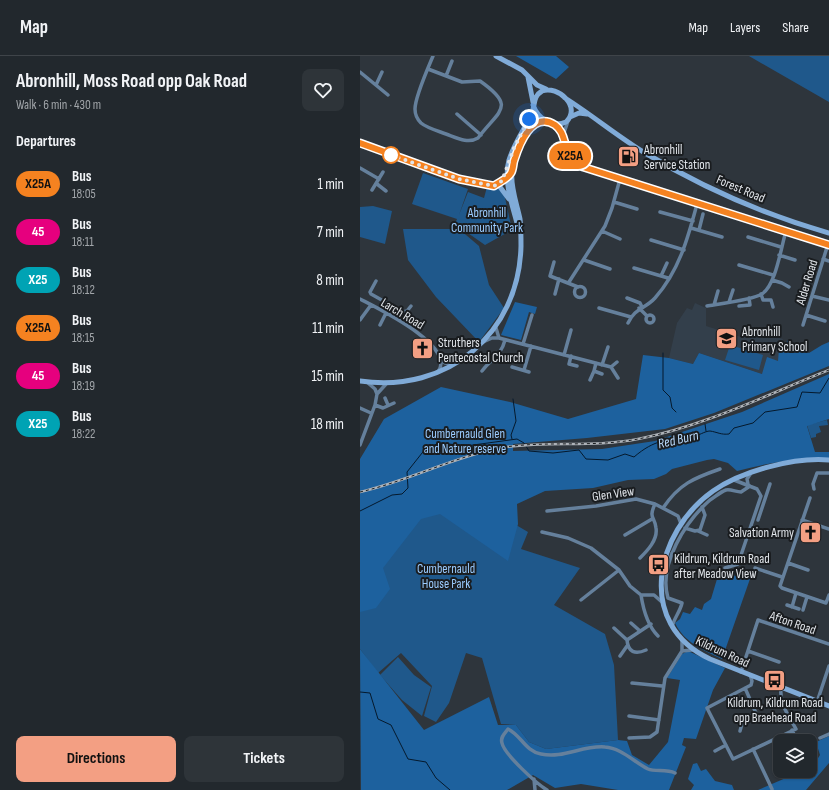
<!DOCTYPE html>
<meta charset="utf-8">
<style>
body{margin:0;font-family:"Sofia Sans Condensed",sans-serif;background:#2e3439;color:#f1f3f6;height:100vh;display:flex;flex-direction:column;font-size:15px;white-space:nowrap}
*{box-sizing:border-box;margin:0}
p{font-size:13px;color:#a2a6aa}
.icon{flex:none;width:22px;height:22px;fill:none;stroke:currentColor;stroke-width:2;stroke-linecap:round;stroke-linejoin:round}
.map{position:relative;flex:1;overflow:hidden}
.panel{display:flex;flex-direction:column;background:#22282d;width:360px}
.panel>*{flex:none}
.badge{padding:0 8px;border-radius:13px;font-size:14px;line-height:26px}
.controls{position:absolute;left:413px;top:678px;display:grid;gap:8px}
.controls a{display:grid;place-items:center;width:44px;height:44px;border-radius:8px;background:#22282d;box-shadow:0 1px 3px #0004,0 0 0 1px #3f4449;font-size:20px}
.you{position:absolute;width:20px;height:20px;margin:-10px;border:3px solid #fff;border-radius:50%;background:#1a73e8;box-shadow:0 0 0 6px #1a73e833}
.map>.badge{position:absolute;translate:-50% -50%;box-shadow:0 0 0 2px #fff}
h2{padding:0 16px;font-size:15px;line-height:36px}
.round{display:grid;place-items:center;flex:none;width:42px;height:42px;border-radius:8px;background:#2e3439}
.headline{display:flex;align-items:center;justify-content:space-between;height:68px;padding:0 16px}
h1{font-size:19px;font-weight:700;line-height:30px}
.button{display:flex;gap:8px;margin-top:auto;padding:8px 16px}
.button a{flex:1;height:46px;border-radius:8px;background:#f39f83;color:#111;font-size:16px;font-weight:700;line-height:46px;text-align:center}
.button a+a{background:#2e3439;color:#f1f3f6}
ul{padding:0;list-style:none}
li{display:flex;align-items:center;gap:12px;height:48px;padding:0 16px}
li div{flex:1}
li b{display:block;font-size:15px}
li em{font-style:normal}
li .badge{min-width:44px;font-weight:700;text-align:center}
header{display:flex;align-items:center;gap:24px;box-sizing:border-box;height:56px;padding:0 20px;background:#22282d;border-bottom:1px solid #3f4449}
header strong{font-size:19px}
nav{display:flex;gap:22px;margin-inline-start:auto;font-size:14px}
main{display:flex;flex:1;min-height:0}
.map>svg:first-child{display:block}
.built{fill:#333f4b}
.green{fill:#1f588b}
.forest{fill:#1d619e}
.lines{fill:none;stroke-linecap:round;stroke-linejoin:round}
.stream{stroke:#05192c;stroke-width:1}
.street{stroke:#65809c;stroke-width:3.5}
.secondary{stroke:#80abd8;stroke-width:5}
.rail-casing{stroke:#adb2b8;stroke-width:2.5}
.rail{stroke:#191c1f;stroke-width:1;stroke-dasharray:3;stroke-linecap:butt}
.line-casing{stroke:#fff;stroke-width:9}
.line{stroke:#f58220;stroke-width:6}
.walk{stroke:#e1e5ea;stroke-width:4;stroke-dasharray:0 7.2}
.stop-dot{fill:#fff;stroke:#f58220;stroke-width:2}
.labels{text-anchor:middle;stroke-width:4;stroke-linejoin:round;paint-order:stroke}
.poi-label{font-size:13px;fill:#e1e5ea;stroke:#191c1f;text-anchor:start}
.street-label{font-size:13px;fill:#e1e5ea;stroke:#191c1f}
.park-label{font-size:13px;fill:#9bccff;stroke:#191c1f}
.water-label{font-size:14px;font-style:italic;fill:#badbfd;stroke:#191c1f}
</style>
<header>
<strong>Map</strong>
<nav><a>Map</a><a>Layers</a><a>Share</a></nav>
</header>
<main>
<section class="panel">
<div class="headline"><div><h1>Abronhill, Moss Road opp Oak Road</h1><p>Walk · 6 min · 430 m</p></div><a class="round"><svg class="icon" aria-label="heart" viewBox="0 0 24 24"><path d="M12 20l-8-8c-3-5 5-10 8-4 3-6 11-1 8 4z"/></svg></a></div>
<h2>Departures</h2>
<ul>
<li><span class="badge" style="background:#f58220;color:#111">X25A</span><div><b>Bus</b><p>18:05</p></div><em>1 min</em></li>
<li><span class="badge" style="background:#e6007e;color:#fff">45</span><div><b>Bus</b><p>18:11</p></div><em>7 min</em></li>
<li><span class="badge" style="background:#00a3b4;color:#fff">X25</span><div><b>Bus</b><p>18:12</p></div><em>8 min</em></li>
<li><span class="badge" style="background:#f58220;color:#111">X25A</span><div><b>Bus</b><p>18:15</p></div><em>11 min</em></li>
<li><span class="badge" style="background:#e6007e;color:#fff">45</span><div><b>Bus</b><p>18:19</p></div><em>15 min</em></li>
<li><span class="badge" style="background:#00a3b4;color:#fff">X25</span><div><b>Bus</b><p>18:22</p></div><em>18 min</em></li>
</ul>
<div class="button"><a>Directions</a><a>Tickets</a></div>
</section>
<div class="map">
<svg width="469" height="734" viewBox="0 0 469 734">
<rect width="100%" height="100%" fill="#2e353c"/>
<!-- built -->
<path class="built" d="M335 247 346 252V270L381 281 388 274 423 283 419 305 402 318 339 297 333 308 309 302 317 267 327 252 332 254Z"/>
<!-- green -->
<path class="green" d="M389 0H469V46Z
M63 117 108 133 99 159 108 136 124 142 127 131 138 133 144 137 152 174 125 189 95 168 97 163 52 148Z
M13 150 32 155 25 188 0 181V151Z
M43 173H99L119 190 129 229 144 252 119 286 76 241 48 204Z
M370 289 403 299 399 314 365 304Z
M467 364 468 369 459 370 461 376 456 378V381L451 382 447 369Z
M60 428 134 456 168 476 161 493 220 512 194 549 245 578 254 609 258 684 186 693 169 686 156 669 141 668 122 602 106 597 89 647 76 666 64 660 72 630 41 597 18 617 0 593V493Z
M38 601 54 619 71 631 62 660 42 644 20 619Z"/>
<!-- forest -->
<path class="forest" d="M156 0H196L209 11 196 23Z
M155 246 177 251 175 258 169 256 161 284 141 279Z
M428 284 449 297 462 289 469 286V310L354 357 305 373 227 382 153 388V395L242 393 295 385 382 356 469 318V363L447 370 455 396H469V402C438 402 407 407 377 415L368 407 354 403 347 404 312 413 306 418 294 423 268 424 233 432 185 435 157 448 158 468 148 505 80 458 61 463 23 512 30 533 16 552 0 556V403L24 363 81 331 150 346 208 363 276 343 283 299 309 302 333 308 339 297 402 318 407 301 418 305 419 293 423 292Z
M380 517 391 520 362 603C343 594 324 586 315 567L320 563 323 556 330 558 335 551 342 554 344 548 351 543 357 523 371 518 378 521Z
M0 593 64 674 129 641 138 669H156L169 686 186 693 258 684 267 685 272 699 289 709 308 686 320 624 307 622 322 598 328 595 365 612 353 634 336 683 324 682 322 689 326 691 309 734H258L221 728 195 732 173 719 147 734H1Z
M469 680V707L446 734H398L442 715H450V712L453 710 460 699 456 686Z
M337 707 341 715 346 713 355 725 372 729 374 734H331L334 729 328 723 333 708Z"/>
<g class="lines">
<!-- stream -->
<path class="stream" d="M303 297V334L310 341 312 352 316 356
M345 368 346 375
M152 383 151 379 156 365 153 343
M0 455 32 439 42 438 48 432 47 416 66 392 80 387 106 390 157 383 164 387 169 395 193 397 219 394 226 403 248 404 265 398 274 401C295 383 307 384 332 381 338 380 345 375 350 375 357 376 361 379 369 378L374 372 393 367 405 356 437 351 442 336 460 337 469 322
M0 636 10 637 18 663 31 669 48 703 66 706 76 722 90 734"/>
<!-- street -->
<path class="street" d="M68 13 102 26 120 25C157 51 139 54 118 82 108 88 97 82 86 78 78 75 67 72 61 67 57 63 55 58 55 53 55 41 68 12 73 0
M0 16 28 39
M86 20 92 5
M16 29 22 16
M97 58 121 79
M193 68C209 79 201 99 223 111L469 189
M203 80 208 65
M0 112 19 123
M17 128 26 135
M12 134 23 116
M254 146 277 153
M300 156 333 165
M331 172 362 181
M339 174 343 158
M242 175 260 183
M388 181 421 191
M291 184 324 194
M419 199 435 204
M463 203 469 205
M224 204 250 213
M194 206 190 220 218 231
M379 209 413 219
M274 212 308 222
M301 220 307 207
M412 224 422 227 429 231
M16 225 10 236 11 238 43 256 47 255 51 250
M209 226 245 170 252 152 260 123
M214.5 236a5.5 5.5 0 1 1 11 0a5.5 5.5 0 1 1-11 0Z
M195 238 199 223
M401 238 403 244H411L413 251
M452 240 469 244
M267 242 280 247 282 251
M0 243C17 252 97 290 78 316
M369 246 373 234
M354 249 358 235
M347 250C359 248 392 244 402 238 416 229 421 191 426 175
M379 250 390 249 389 242
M239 252 271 261
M279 252 287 260
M286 263a4 4 0 1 1 8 0a4 4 0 1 1-8 0Z
M446 259 465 265
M0 264 11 249
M268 267C275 252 285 253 295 242 319 215 328 182 337 148
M20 269 30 249
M443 269 468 188
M136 272 139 282
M123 286 132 282H139L251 311 258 322
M163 288 172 259
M204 299 211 274
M211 300 209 308 217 310
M80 302 85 307 94 308
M236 307 234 315 242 318
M242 309 248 291
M152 311 169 316
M251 311 257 306
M164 314 171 290
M122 315C132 302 141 300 145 284
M230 324 234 315
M8 327 15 333 17 338
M25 342 28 349
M15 349 23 352 34 347
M0 352 11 357
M0 389 15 349 17 338 27 327
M388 428 387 423 391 417
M454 433 453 428 457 417H469
M450 442 420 530 422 532 466 547 469 539
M303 452C319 428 334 422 360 413
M187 455 236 450 276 443 295 448 318 460 321 468
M398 464 410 428
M442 464 469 473
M325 472 335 475 340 474 345 459 342 451
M338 475 347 479
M182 476 208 482 231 492 259 514 270 530 281 539H294L303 547
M265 479 292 463
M312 497 331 502
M280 502C287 495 298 484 296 472 295 460 288 463 295 448
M428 507 448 514
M365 512 378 508 401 440 397 433 374 424
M395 512 422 521
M281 539C283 552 288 570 298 580
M221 544 259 514
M427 549 439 553
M432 551 436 537
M443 554 447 541
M271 567 280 575
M312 571C314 562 320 556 322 547L308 542C298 508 326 465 350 444 355 441 360 436 366 434 371 433 376 436 381 436L390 430
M254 572 267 584
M286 594C275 599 268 596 267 584L291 568
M322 595 332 594
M388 595 419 606
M260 600 267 590
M381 616 398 564 469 588
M390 619 392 625 391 629 347 652 373 703 436 673C428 659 419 647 421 631
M272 627 302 630
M385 632 399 664
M457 646 469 610
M269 660 299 664
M432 674 437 685
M380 675 383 664 396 657
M269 682 290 681 297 676 305 622 322 595V585
M460 682 469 678
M393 693 412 733
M355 695 366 689
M174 723 175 734
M187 734C177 728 144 698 142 687 140 681 145 677 148 673 161 679 165 695 181 698 203 703 223 689 245 691 261 692 274 706 288 713 295 716 306 713 315 717"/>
<!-- secondary -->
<path class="secondary" d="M136 0 162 14 177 29 186 33
M168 21 173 46
M205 42C232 59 257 80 285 97 342 131 405 159 469 177
M210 61 219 57 227 58
M0 87 99 123 134 130 149 120
M140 131 149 143
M158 171C153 150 143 126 149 104 154 88 164 74 171 59 176 49 172 41 182 35 198 29 222 51 206 66 193 72 178 63 173 49
M0 325C87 338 159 278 161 190 161 181 161 172 160 163 157 148 150 131 152 115 154 96 165 65 188 66
M469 404C434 401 382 415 353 435 295 476 275 568 350 603L469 650"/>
<defs>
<path id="rail" d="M0 436C48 425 91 402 139 392 185 384 232 392 278 383 345 370 406 339 469 314"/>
</defs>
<!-- rail casing -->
<use href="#rail" class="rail-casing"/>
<!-- rail -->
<use href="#rail" class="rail"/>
</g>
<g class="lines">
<defs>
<path id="line" d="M0 87 99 123 134 130C139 126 148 123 151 117 153 114 153 109 154 105 159 89 172 54 195 69 209 79 200 98 223 111L469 189"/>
</defs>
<!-- line casing -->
<use href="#line" class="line-casing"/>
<!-- line -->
<use href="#line" class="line"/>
<!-- walk -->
<path class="walk" d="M31 99 28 98 99 123 134 130 142 125 154 92 169 63"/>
</g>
<!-- icons -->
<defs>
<symbol id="fuel-square" viewBox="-11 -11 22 22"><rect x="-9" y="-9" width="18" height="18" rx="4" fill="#f39f83" stroke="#191c1f"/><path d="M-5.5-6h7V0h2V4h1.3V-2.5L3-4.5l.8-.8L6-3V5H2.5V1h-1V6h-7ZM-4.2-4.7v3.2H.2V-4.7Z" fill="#111"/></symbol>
<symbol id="school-square" viewBox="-11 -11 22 22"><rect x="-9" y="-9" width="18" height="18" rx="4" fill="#f39f83" stroke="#191c1f"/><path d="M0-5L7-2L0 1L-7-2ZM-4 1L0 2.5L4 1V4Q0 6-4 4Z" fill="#111"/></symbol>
<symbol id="church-square" viewBox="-11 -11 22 22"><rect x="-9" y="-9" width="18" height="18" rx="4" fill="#f39f83" stroke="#191c1f"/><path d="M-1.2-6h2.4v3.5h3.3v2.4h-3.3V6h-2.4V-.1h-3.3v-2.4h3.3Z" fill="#111"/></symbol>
<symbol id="bus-square" viewBox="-11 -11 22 22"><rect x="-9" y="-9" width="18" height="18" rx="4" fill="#f39f83" stroke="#191c1f"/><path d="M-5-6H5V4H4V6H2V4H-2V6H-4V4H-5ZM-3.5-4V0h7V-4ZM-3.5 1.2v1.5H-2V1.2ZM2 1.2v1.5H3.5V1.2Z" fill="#111"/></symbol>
</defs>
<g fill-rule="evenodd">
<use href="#fuel-square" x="256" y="88" width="25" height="25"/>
<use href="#school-square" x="354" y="270" width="25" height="25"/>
<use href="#church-square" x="50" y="280" width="25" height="25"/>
<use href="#church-square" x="438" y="464" width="25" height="25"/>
<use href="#bus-square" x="286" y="496" width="25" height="25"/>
<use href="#bus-square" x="402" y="612" width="25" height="25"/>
</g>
<!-- markers -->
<circle class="stop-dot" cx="31" cy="99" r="8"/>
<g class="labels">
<!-- poi labels -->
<g class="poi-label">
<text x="284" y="98">Abronhill<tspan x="284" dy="15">Service Station</tspan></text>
<text x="382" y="280">Abronhill<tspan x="382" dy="15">Primary School</tspan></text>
<text x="78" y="291">Struthers<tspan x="78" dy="15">Pentecostal Church</tspan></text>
<text x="434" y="481" text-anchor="end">Salvation Army</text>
<text x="314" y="507">Kildrum, Kildrum Road<tspan x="314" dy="15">after Meadow View</tspan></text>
<text x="415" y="651" text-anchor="middle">Kildrum, Kildrum Road<tspan x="415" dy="15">opp Braehead Road</tspan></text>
</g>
<!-- street labels -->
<g class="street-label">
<text transform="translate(381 132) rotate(23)" y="5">Forest Road</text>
<text transform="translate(446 226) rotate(-73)" y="5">Alder Road</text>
<text transform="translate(43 257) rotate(31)" y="5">Larch Road</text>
<text transform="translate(253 437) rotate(-8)" y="5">Glen View</text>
<text transform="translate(433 566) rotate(19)" y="5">Afton Road</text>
<text transform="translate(363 595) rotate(25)" y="5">Kildrum Road</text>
</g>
<!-- park labels -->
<g class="park-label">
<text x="127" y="161">Abronhill<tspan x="127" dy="15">Community Park</tspan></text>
<text x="105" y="382">Cumbernauld Glen<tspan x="105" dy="15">and Nature reserve</tspan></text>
<text x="86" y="517">Cumbernauld<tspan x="86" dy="15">House Park</tspan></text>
</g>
<!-- water labels -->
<g class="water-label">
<text transform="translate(318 383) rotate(-13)" y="5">Red Burn</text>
</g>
</g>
</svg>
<div class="controls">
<a><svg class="icon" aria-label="layers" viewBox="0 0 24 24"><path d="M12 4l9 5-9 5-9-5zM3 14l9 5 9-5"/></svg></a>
</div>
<div class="you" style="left:169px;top:63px"></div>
<b class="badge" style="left:210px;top:100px;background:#f58220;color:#111">X25A</b>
</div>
</main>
